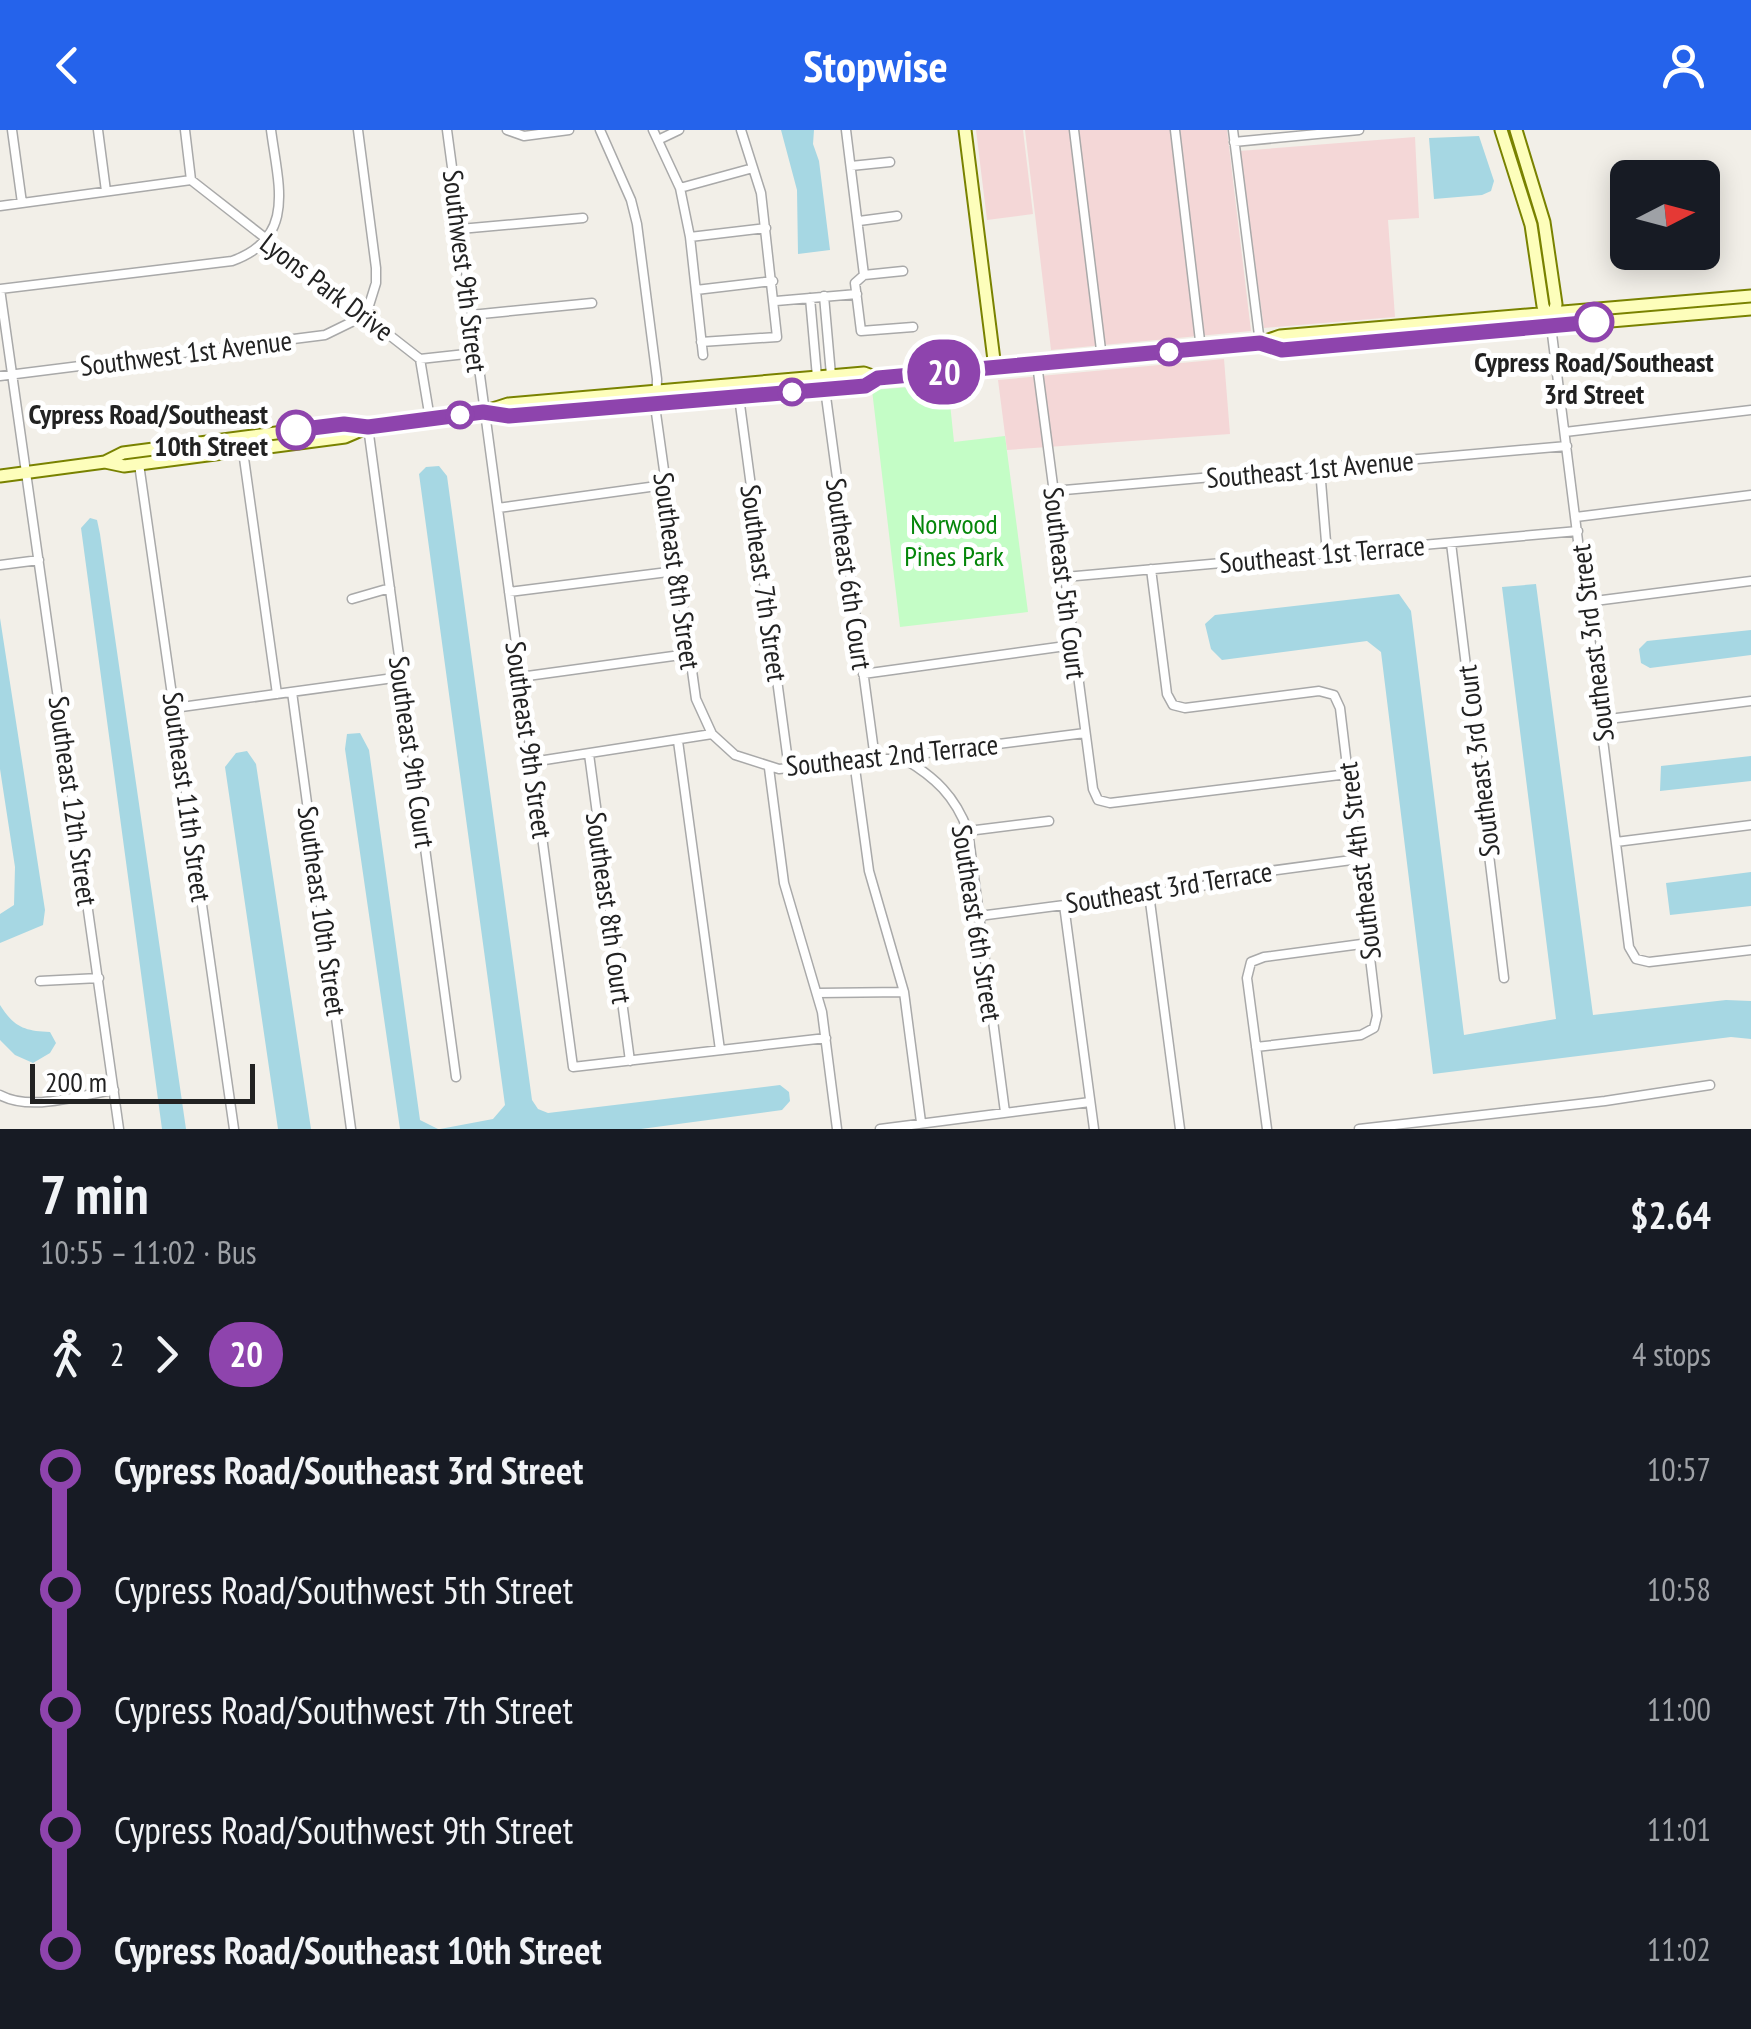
<!DOCTYPE html>
<meta charset="utf-8">
<style>
body{margin:0;font-family:"PT Sans Narrow",sans-serif;background:#242831;color:#f1f3f6;height:100vh;display:flex;flex-direction:column;font-size:38px;white-space:nowrap}
*{box-sizing:border-box;margin:0}
p{font-size:32px;color:#9ea1a6}
.icon{flex:none;width:55px;height:55px;fill:none;stroke:currentColor;stroke-width:2;stroke-linecap:round;stroke-linejoin:round}
.map{position:relative;height:999px;overflow:hidden}
.side{display:flex;flex-direction:column;background:#171b24;flex:1}
.side>*{flex:none}
.badge{padding:0 20px;border-radius:32px;font-size:35px;line-height:65px}
.needle{width:65px;rotate:84deg}
.controls{position:absolute;left:1610px;top:30px;display:grid;gap:20px}
.controls a{display:grid;place-items:center;width:110px;height:110px;border-radius:15px;background:#171b24;box-shadow:0 5px 25px #0003;font-size:50px}
.scale{position:absolute;left:30px;bottom:25px;width:225px;box-sizing:border-box;padding-left:10px;border:5px solid #222;border-top:0;font-size:28px;line-height:35px;white-space:nowrap;color:#222;-webkit-text-stroke:8px #fff;paint-order:stroke}
.map>.badge{position:absolute;translate:-50% -50%;box-shadow:0 0 0 5px #fff}
.legs{display:flex;align-items:center;gap:15px;height:110px;padding:0 40px;font-size:32px}
.legs p{margin-inline-start:auto}
.head{display:flex;align-items:center;justify-content:space-between;height:170px;padding:0 40px}
h1{font-size:55px;font-weight:600;line-height:75px}
ul{padding:0 40px;list-style:none}
li{display:flex;align-items:center;gap:35px;height:120px;font-size:38px}
li i{display:grid;place-items:center;width:15px;height:100%;margin:0 12px;background:currentColor}
li i::after{content:'';width:25px;height:25px;margin:-12px;border:8px solid;border-radius:50%;background:#171b24}
li p{margin-inline-start:auto}
li:first-child i{background:linear-gradient(#0000 50%,currentColor 0)}
li:last-child i{background:linear-gradient(currentColor 50%,#0000 0)}
header{display:flex;justify-content:space-between;align-items:center;height:130px;padding:0 40px;background:#2563eb;color:#fff;font-size:45px;font-weight:600}
.map>svg:first-child{display:block}
.commercial{fill:#f4d7d7}
.park{fill:#c4fdc6}
.water{fill:#a6d7e3}
.lines{fill:none;stroke-linecap:round;stroke-linejoin:round}
.street-casing{stroke:#a9a9a9;stroke-width:11}
.secondary-casing{stroke:#798200;stroke-width:15}
.street{stroke:#fff;stroke-width:8}
.secondary{stroke:#fdfebb;stroke-width:11}
.line-1-casing{stroke:#fff;stroke-width:22}
.line-1{stroke:#8e44ad;stroke-width:15}
.stop-1-dot{fill:#fff;stroke:#8e44ad;stroke-width:5}
.labels{text-anchor:middle;stroke-width:10;stroke-linejoin:round;paint-order:stroke}
.street-label{font-size:28px;fill:#222;stroke:#fff}
.stop-label{font-size:28px;font-weight:bold;fill:#222;stroke:#fff}
.park-label{font-size:28px;fill:#05860a;stroke:#fff}
</style>
<header><svg class="icon" aria-label="back" viewBox="0 0 24 24"><path d="M15 5l-7 7 7 7"/></svg>Stopwise<svg class="icon" aria-label="person" viewBox="0 0 24 24"><circle cx="12" cy="8" r="4"/><path d="M4 21q1-7 8-7t8 7"/></svg></header>
<div class="map">
<svg width="1751" height="999" viewBox="0 0 1751 999">
<rect width="100%" height="100%" fill="#f2efe8"/>
<!-- commercial -->
<path class="commercial" d="M976 0H1023L1033 84 987 90Z
M1025 0H1227L1251 201 1051 220Z
M1415 7 1419 88 1388 90 1395 187 1264 198 1239 21Z
M1224 229 1230 304 1007 320 998 250Z"/>
<!-- park -->
<path class="park" d="M948 254 954 312 1005 306 1028 482 900 497 872 260Z"/>
<!-- water -->
<path class="water" d="M781 0H814L813 14 819 31 830 120 798 124 797 60Z
M1479 6 1494 51 1491 61 1482 65 1434 69 1429 8Z
M439 336 447 346 532 970 538 979 548 983 780 955 789 962 790 971 782 980 641 999H440L493 989 505 975 419 344 426 337Z
M90 388 97 390 100 404 186 999H162L81 398Z
M1536 454 1593 885 1726 870 1751 871V909L1731 907 1433 944 1381 522 1367 511 1222 530 1211 519 1205 494 1215 485 1399 464 1411 481 1464 905 1556 889 1502 457Z
M0 488 45 780 43 795 0 813V784L14 775 15 737 0 639Z
M1751 500V525L1650 538 1641 533 1639 519 1647 511Z
M360 603 369 620 420 990 438 999H400L345 619 347 604Z
M247 621 256 634 311 999H278L225 637 236 623Z
M1751 626V651L1660 661 1661 636Z
M1751 742V776L1670 785 1666 753Z
M0 875C14 897 24 901 50 902L56 913 50 923 33 933 15 925 0 910Z"/>
<g class="lines">
<defs>
<path id="street" d="M12 0 22 73
M98 0 106 61
M185 0 191 50
M447 0 573 937 826 908
M507 0 524 6 569 0
M600 0 631 70 637 94 657 249 656 283 696 569 712 604 735 625 779 639 875 629H904L919 624 1085 603
M653 0 680 58 690 107 703 225
M846 0 864 145 855 153 861 201 913 197
M1074 0 1102 228
M1175 0 1201 219
M1233 0 1260 213
M658 10 679 0
M1234 12 1359 0
M851 36 890 32
M191 50 420 229 475 223
M680 58 753 38
M0 76 191 50
M859 91 897 86
M460 99 583 88
M690 107 766 98
M864 145 903 141
M0 159 119 999
M0 159 232 131C297 108 278 54 271 0
M696 160 773 151
M824 166 831 245
M810 168 817 247
M776 171 857 164
M471 185 592 173
M1551 196 1629 817 1636 829 1649 832 1751 820
M701 212 777 207 761 63 741 0
M420 229 430 289
M1037 234 1093 659 1098 670 1110 673 1348 644
M0 246 325 205 366 185 376 153V138L358 0
M825 259 875 629
M739 267 789 639
M368 297 456 947
M1565 302 1751 280
M243 321 277 564
M139 334 234 999
M1320 339 1327 424
M1053 361 1567 316
M498 378 664 355
M1576 387 1751 365
M1451 413 1504 848
M0 435 39 430
M1151 439 1167 564 1173 575 1185 578 1319 561 1334 565 1340 578 1377 886 1374 898 1361 905 1256 917
M1065 447 1578 401
M509 462 676 441
M352 469 390 458
M1587 472 1751 451
M863 544 1073 515
M520 547 688 524
M292 562 351 999
M174 578 401 547
M1601 590 1751 571
M678 611 720 920
M589 624 630 931
M904 629C935 647 955 666 968 701L1005 982
M854 631 869 741 904 862 921 992
M532 632 712 604
M769 638 784 753 822 882 837 999
M968 701 1049 691
M1616 712 1751 695
M1149 764 1180 999
M1064 775 1094 999
M979 786 1195 758 1247 744 1359 729
M40 851 99 848
M818 863 904 862
M0 965C32 982 79 965 114 960
M880 999 1090 972
M1267 999 1247 848 1251 832 1264 827 1369 813
M1359 999 1605 971 1710 955"/>
<path id="secondary" d="M965 0 995 238
M1501 0 1531 95 1543 176 1548 187
M1516 0 1544 92 1556 174 1553 187
M1260 213 1282 219 1751 179
M483 283 509 286 865 256 878 248 1260 213 1280 206 1751 166
M105 332 124 336 345 307 366 298
M0 346 105 332 123 323 345 294C390 299 465 289 508 274L864 243 878 248"/>
</defs>
<!-- street casing -->
<use href="#street" class="street-casing"/>
<!-- secondary casing -->
<use href="#secondary" class="secondary-casing"/>
<!-- street -->
<use href="#street" class="street"/>
<!-- secondary -->
<use href="#secondary" class="secondary"/>
</g>
<g class="lines">
<defs>
<path id="line-1" d="M296 300 344 294 368 297 483 282 509 286 865 256 878 248 1260 213 1282 220 1594 192"/>
</defs>
<!-- line-1 casing -->
<use href="#line-1" class="line-1-casing"/>
<!-- line-1 -->
<use href="#line-1" class="line-1"/>
</g>
<!-- markers -->
<g class="stop-1-dot">
<circle cx="1594" cy="192" r="18"/>
<circle cx="1169" cy="222" r="12"/>
<circle cx="792" cy="262" r="12"/>
<circle cx="460" cy="285" r="12"/>
<circle cx="296" cy="300" r="18"/>
</g>
<g class="labels">
<!-- street labels -->
<g class="street-label">
<text transform="translate(465 141) rotate(83)" y="10">Southwest 9th Street</text>
<text transform="translate(327 157) rotate(37)" y="10">Lyons Park Drive</text>
<text transform="translate(186 223) rotate(-7)" y="10">Southwest 1st Avenue</text>
<text transform="translate(1310 339) rotate(-5)" y="10">Southeast 1st Avenue</text>
<text transform="translate(1322 424) rotate(-5)" y="10">Southeast 1st Terrace</text>
<text transform="translate(677 441) rotate(82)" y="10">Southeast 8th Street</text>
<text transform="translate(849 444) rotate(82)" y="10">Southeast 6th Court</text>
<text transform="translate(764 453) rotate(82)" y="10">Southeast 7th Street</text>
<text transform="translate(1065 453) rotate(83)" y="10">Southeast 5th Court</text>
<text transform="translate(1592 513) rotate(-97)" y="10">Southeast 3rd Street</text>
<text transform="translate(529 610) rotate(82)" y="10">Southeast 9th Street</text>
<text transform="translate(412 622) rotate(82)" y="10">Southeast 9th Court</text>
<text transform="translate(892 625) rotate(-6)" y="10">Southeast 2nd Terrace</text>
<text transform="translate(1478 631) rotate(-97)" y="10">Southeast 3rd Court</text>
<text transform="translate(187 667) rotate(82)" y="10">Southeast 11th Street</text>
<text transform="translate(73 671) rotate(82)" y="10">Southeast 12th Street</text>
<text transform="translate(1359 731) rotate(-97)" y="10">Southeast 4th Street</text>
<text transform="translate(1169 757) rotate(-9)" y="10">Southeast 3rd Terrace</text>
<text transform="translate(609 778) rotate(82)" y="10">Southeast 8th Court</text>
<text transform="translate(322 781) rotate(82)" y="10">Southeast 10th Street</text>
<text transform="translate(977 793) rotate(81)" y="10">Southeast 6th Street</text>
</g>
<!-- stop labels -->
<g class="stop-label">
<text x="1594" y="242">Cypress Road/Southeast<tspan x="1594" dy="32">3rd Street</tspan></text>
<text x="268" y="294" text-anchor="end">Cypress Road/Southeast<tspan x="268" dy="32">10th Street</tspan></text>
</g>
<!-- park labels -->
<g class="park-label">
<text x="954" y="404">Norwood<tspan x="954" dy="32">Pines Park</tspan></text>
</g>
</g>
</svg>
<div class="controls">
<a><svg class="needle" viewBox="-14 -14 28 28"><path d="M0-13l5 13h-10z" fill="#e53935"/><path d="M0 13l5-13h-10z" fill="#9ea1a6"/></svg></a>
</div>
<div class="scale">200 m</div>
<b class="badge" style="left:944px;top:242px;background:#8e44ad;color:#fff">20</b>
</div>
<section class="side">
<div class="head"><div><h1>7 min</h1><p>10:55 – 11:02 · Bus</p></div><b>$2.64</b></div>
<div class="legs"><svg class="icon" aria-label="walk" viewBox="0 0 24 24"><circle cx="13" cy="4" r="2"/><path d="M13 8l-2 6 4 7M11 14l-3 7M7 12l3-4h3l4 4"/></svg>2<svg class="icon" aria-label="forward" viewBox="0 0 24 24"><path d="M9 5l7 7-7 7"/></svg><b class="badge" style="background:#8e44ad;color:#fff">20</b><p>4 stops</p></div>
<ul>
<li><i style="color:#8e44ad"></i><b>Cypress Road/Southeast 3rd Street</b><p>10:57</p></li>
<li><i style="color:#8e44ad"></i><span>Cypress Road/Southwest 5th Street</span><p>10:58</p></li>
<li><i style="color:#8e44ad"></i><span>Cypress Road/Southwest 7th Street</span><p>11:00</p></li>
<li><i style="color:#8e44ad"></i><span>Cypress Road/Southwest 9th Street</span><p>11:01</p></li>
<li><i style="color:#8e44ad"></i><b>Cypress Road/Southeast 10th Street</b><p>11:02</p></li>
</ul>
</section>
